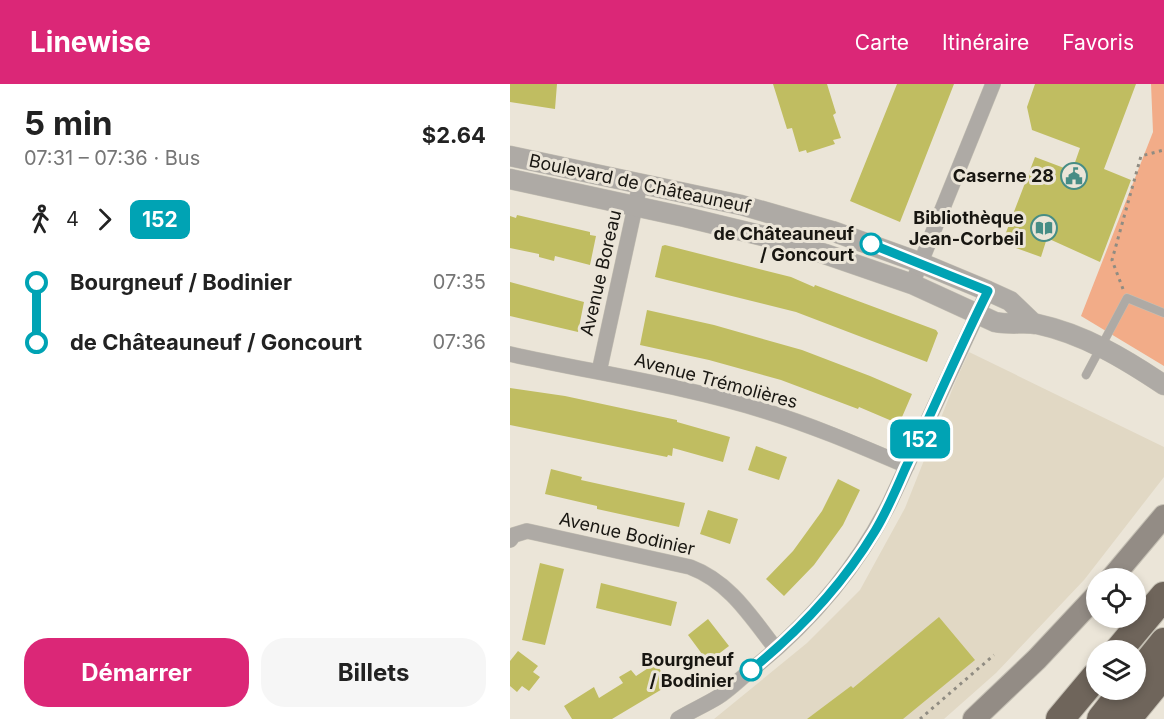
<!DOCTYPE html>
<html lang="fr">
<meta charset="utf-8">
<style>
body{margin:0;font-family:Inter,sans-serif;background:#f6f6f6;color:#222;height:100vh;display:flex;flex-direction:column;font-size:22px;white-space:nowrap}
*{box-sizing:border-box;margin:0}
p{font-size:20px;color:#767676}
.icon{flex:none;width:33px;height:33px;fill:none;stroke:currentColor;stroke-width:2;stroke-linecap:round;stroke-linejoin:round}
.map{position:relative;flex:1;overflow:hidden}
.sheet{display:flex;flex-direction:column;background:#fff;width:510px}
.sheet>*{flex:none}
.badge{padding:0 12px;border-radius:9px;font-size:21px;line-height:39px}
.controls{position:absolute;left:576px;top:484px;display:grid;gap:12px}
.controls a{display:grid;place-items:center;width:60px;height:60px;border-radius:50%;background:#fff;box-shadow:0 3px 9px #0003;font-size:30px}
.map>.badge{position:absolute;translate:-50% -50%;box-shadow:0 0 0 3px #fff}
.legs{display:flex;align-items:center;gap:9px;height:66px;padding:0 24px;font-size:20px}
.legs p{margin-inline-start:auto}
.head{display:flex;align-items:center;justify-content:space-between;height:102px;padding:0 24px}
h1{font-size:33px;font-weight:700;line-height:45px}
.primary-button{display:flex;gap:12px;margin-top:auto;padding:12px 24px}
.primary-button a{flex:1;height:69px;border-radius:24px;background:#db2777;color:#fff;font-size:24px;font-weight:700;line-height:69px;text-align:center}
.primary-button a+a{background:#f6f6f6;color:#222}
ul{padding:0 24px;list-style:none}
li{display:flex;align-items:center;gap:21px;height:60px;font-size:22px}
li i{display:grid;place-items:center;width:9px;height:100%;margin:0 8px;background:currentColor}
li i::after{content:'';width:15px;height:15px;margin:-8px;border:4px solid;border-radius:50%;background:#fff}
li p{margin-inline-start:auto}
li:first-child i{background:linear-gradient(#0000 50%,currentColor 0)}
li:last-child i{background:linear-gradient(currentColor 50%,#0000 0)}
header{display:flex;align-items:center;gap:36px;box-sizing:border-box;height:84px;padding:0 30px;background:#db2777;color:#fff}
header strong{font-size:28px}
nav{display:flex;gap:33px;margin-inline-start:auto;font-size:21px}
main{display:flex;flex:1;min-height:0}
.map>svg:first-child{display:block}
.built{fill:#e1d8c4}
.green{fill:#f2ac88}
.building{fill:#c0bd61}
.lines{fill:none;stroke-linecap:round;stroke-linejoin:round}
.service-casing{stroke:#c5c0b4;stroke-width:9}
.minor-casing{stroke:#c5c0b4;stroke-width:16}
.tertiary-casing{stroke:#c5c0b4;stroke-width:21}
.secondary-casing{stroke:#c5c0b4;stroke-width:24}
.motorway-casing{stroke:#c5c0b4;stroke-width:30}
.path{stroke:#908c82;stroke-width:3;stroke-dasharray:3 4.5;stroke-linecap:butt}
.service{stroke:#aeaaa5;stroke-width:8}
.minor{stroke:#aeaaa5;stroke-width:15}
.tertiary{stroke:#aeaaa5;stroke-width:20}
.secondary{stroke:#938c85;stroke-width:22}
.motorway{stroke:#6f655b;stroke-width:28}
.line-1-casing{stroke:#fff;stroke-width:14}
.line-1{stroke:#00a3b4;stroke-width:9}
.stop-1-dot{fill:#fff;stroke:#00a3b4;stroke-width:3}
.labels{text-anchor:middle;stroke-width:6;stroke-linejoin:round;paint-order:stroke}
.poi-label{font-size:18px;font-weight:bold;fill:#181611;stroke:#ebe5d8;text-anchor:end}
.street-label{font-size:18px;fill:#181611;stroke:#ebe5d8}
.stop-label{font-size:18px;font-weight:bold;fill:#181611;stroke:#ebe5d8;text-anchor:end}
</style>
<header>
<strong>Linewise</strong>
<nav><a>Carte</a><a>Itinéraire</a><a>Favoris</a></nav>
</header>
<main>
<section class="sheet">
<div class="head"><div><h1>5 min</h1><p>07:31 – 07:36 · Bus</p></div><b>$2.64</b></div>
<div class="legs"><svg class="icon" aria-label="walk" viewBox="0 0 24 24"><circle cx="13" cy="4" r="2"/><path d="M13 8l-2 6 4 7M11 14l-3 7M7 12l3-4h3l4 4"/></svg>4<svg class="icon" aria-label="forward" viewBox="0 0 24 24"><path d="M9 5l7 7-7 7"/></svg><b class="badge" style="background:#00a3b4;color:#fff">152</b></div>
<ul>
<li><i style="color:#00a3b4"></i><b>Bourgneuf / Bodinier</b><p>07:35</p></li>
<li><i style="color:#00a3b4"></i><b>de Châteauneuf / Goncourt</b><p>07:36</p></li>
</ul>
<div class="primary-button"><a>Démarrer</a><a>Billets</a></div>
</section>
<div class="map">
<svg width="654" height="635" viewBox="0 0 654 635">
<rect width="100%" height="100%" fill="#ebe5d8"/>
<!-- built -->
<path class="built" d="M459 268 654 363V393L574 496 486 589 434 635H204L297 559 350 506 395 424 446 296Z"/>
<!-- green -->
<path class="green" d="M641 0H654V282L571 232 643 48Z"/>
<!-- building -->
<path class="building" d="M0 0H47L45 25 0 18Z
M263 0H317L326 29 323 31 331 54 323 56 325 60 297 69 296 66 289 68 282 44 277 45Z
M387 0H444L390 138 340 117Z
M525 0H626L594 85 621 96 590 178 537 154 531 173 492 159 525 73 562 87 570 64 522 46 517 23Z
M7 131 80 148V151L86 152 80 181 45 172 44 177 29 173V170L0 164V132L6 134Z
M155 161 281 193 304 203 305 201 426 246 428 249 417 278 286 228 145 193 152 162Z
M0 198 74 218 68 248 0 232Z
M137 226 204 241 292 266 360 292 402 310 389 340 349 323 348 325 271 296 199 276 130 261Z
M0 304 55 312 167 336V338L220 353 213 378 163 364 162 372 158 371 157 373 0 341Z
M246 362 277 373 269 396 238 386Z
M41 385 72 393 71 396 175 419 169 443 87 425V422L35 410Z
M328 395 350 406 333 441 304 481 274 512 256 495 283 467 312 427Z
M198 426 228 435 220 460 190 450Z
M30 479 54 485 35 561 12 556Z
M91 499 167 518 161 542 86 524Z
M429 533 465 576 393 635H297L341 602 343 604Z
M198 535 219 562 198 578 178 551Z
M8 567 28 582 23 588 30 593 19 607 12 602 7 608 0 602V577Z
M146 579 159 601 102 635H62L54 622 84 603 89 614 113 599 109 593 121 586 126 592Z"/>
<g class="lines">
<defs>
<path id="service" d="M576 291 617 214 654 229"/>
<path id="minor" d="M402 200 483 0
M0 270C85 289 172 301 255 327 304 342 350 362 397 382
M89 288 130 100
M0 456 4 451 17 447 180 483C220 498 241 533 266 565
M168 635C181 627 195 621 208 613 219 606 230 595 240 587 298 541 347 484 380 418L478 207"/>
<path id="tertiary" d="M0 72 231 121 322 147 411 179 478 207 500 217 524 240
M0 95 175 133 270 156 315 170 402 200 485 238C500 241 514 238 527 240 574 250 615 275 654 301"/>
<path id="secondary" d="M601 495 654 432
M464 635 527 575 586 512"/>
<path id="motorway" d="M608 567 654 512
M626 593 654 558
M550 635 586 592
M591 635 614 606
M617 635 654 590"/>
</defs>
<!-- service casing -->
<use href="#service" class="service-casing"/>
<!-- minor casing -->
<use href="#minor" class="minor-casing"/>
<!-- tertiary casing -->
<use href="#tertiary" class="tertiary-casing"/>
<!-- secondary casing -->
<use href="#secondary" class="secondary-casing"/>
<!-- motorway casing -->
<use href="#motorway" class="motorway-casing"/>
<!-- path -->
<path class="path" d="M613 205 602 176 631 72 654 66
M410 635 484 571"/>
<!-- service -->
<use href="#service" class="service"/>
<!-- minor -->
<use href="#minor" class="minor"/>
<!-- tertiary -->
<use href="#tertiary" class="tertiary"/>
<!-- secondary -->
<use href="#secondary" class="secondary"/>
<!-- motorway -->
<use href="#motorway" class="motorway"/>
</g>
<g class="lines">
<defs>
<path id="line-1" d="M241 586C289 547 333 500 365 447 377 427 386 406 395 385 423 326 449 265 478 207L361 160"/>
</defs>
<!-- line-1 casing -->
<use href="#line-1" class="line-1-casing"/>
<!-- line-1 -->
<use href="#line-1" class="line-1"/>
</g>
<!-- icons -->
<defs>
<symbol id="civic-ring" viewBox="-11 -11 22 22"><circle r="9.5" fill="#ebe5d8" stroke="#478d85" stroke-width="1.5"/><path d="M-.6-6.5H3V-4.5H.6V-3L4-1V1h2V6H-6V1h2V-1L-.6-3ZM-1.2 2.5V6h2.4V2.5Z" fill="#478d85"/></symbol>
<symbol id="library-ring" viewBox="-11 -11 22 22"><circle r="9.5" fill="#ebe5d8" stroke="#478d85" stroke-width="1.5"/><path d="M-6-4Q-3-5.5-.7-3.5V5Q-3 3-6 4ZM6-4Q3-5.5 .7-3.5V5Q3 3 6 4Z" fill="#478d85"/></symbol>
</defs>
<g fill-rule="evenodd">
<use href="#civic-ring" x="549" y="77" width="30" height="30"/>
<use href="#library-ring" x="519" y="129" width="30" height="30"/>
</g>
<!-- markers -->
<g class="stop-1-dot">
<circle cx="361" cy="160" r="10"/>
<circle cx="241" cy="586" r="10"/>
</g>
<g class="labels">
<!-- poi labels -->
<g class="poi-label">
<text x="544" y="98">Caserne 28</text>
<text x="514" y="140">Bibliothèque<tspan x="514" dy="21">Jean-Corbeil</tspan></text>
</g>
<!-- street labels -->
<g class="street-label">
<text transform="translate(130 100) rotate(12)" y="6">Boulevard de Châteauneuf</text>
<text transform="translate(91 189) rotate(-77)" y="6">Avenue Boreau</text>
<text transform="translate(206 297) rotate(15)" y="6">Avenue Trémolières</text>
<text transform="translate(117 450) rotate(13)" y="6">Avenue Bodinier</text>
</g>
<!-- stop labels -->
<g class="stop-label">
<text x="344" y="156">de Châteauneuf<tspan x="344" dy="21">/ Goncourt</tspan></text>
<text x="224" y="582">Bourgneuf<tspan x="224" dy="21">/ Bodinier</tspan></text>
</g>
</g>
</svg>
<div class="controls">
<a><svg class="icon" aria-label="locate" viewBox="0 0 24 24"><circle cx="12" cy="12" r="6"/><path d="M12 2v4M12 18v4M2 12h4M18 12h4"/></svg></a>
<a><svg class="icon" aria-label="layers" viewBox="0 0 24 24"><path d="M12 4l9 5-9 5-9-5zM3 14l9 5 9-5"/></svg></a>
</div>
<b class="badge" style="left:410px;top:355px;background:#00a3b4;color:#fff">152</b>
</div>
</main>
